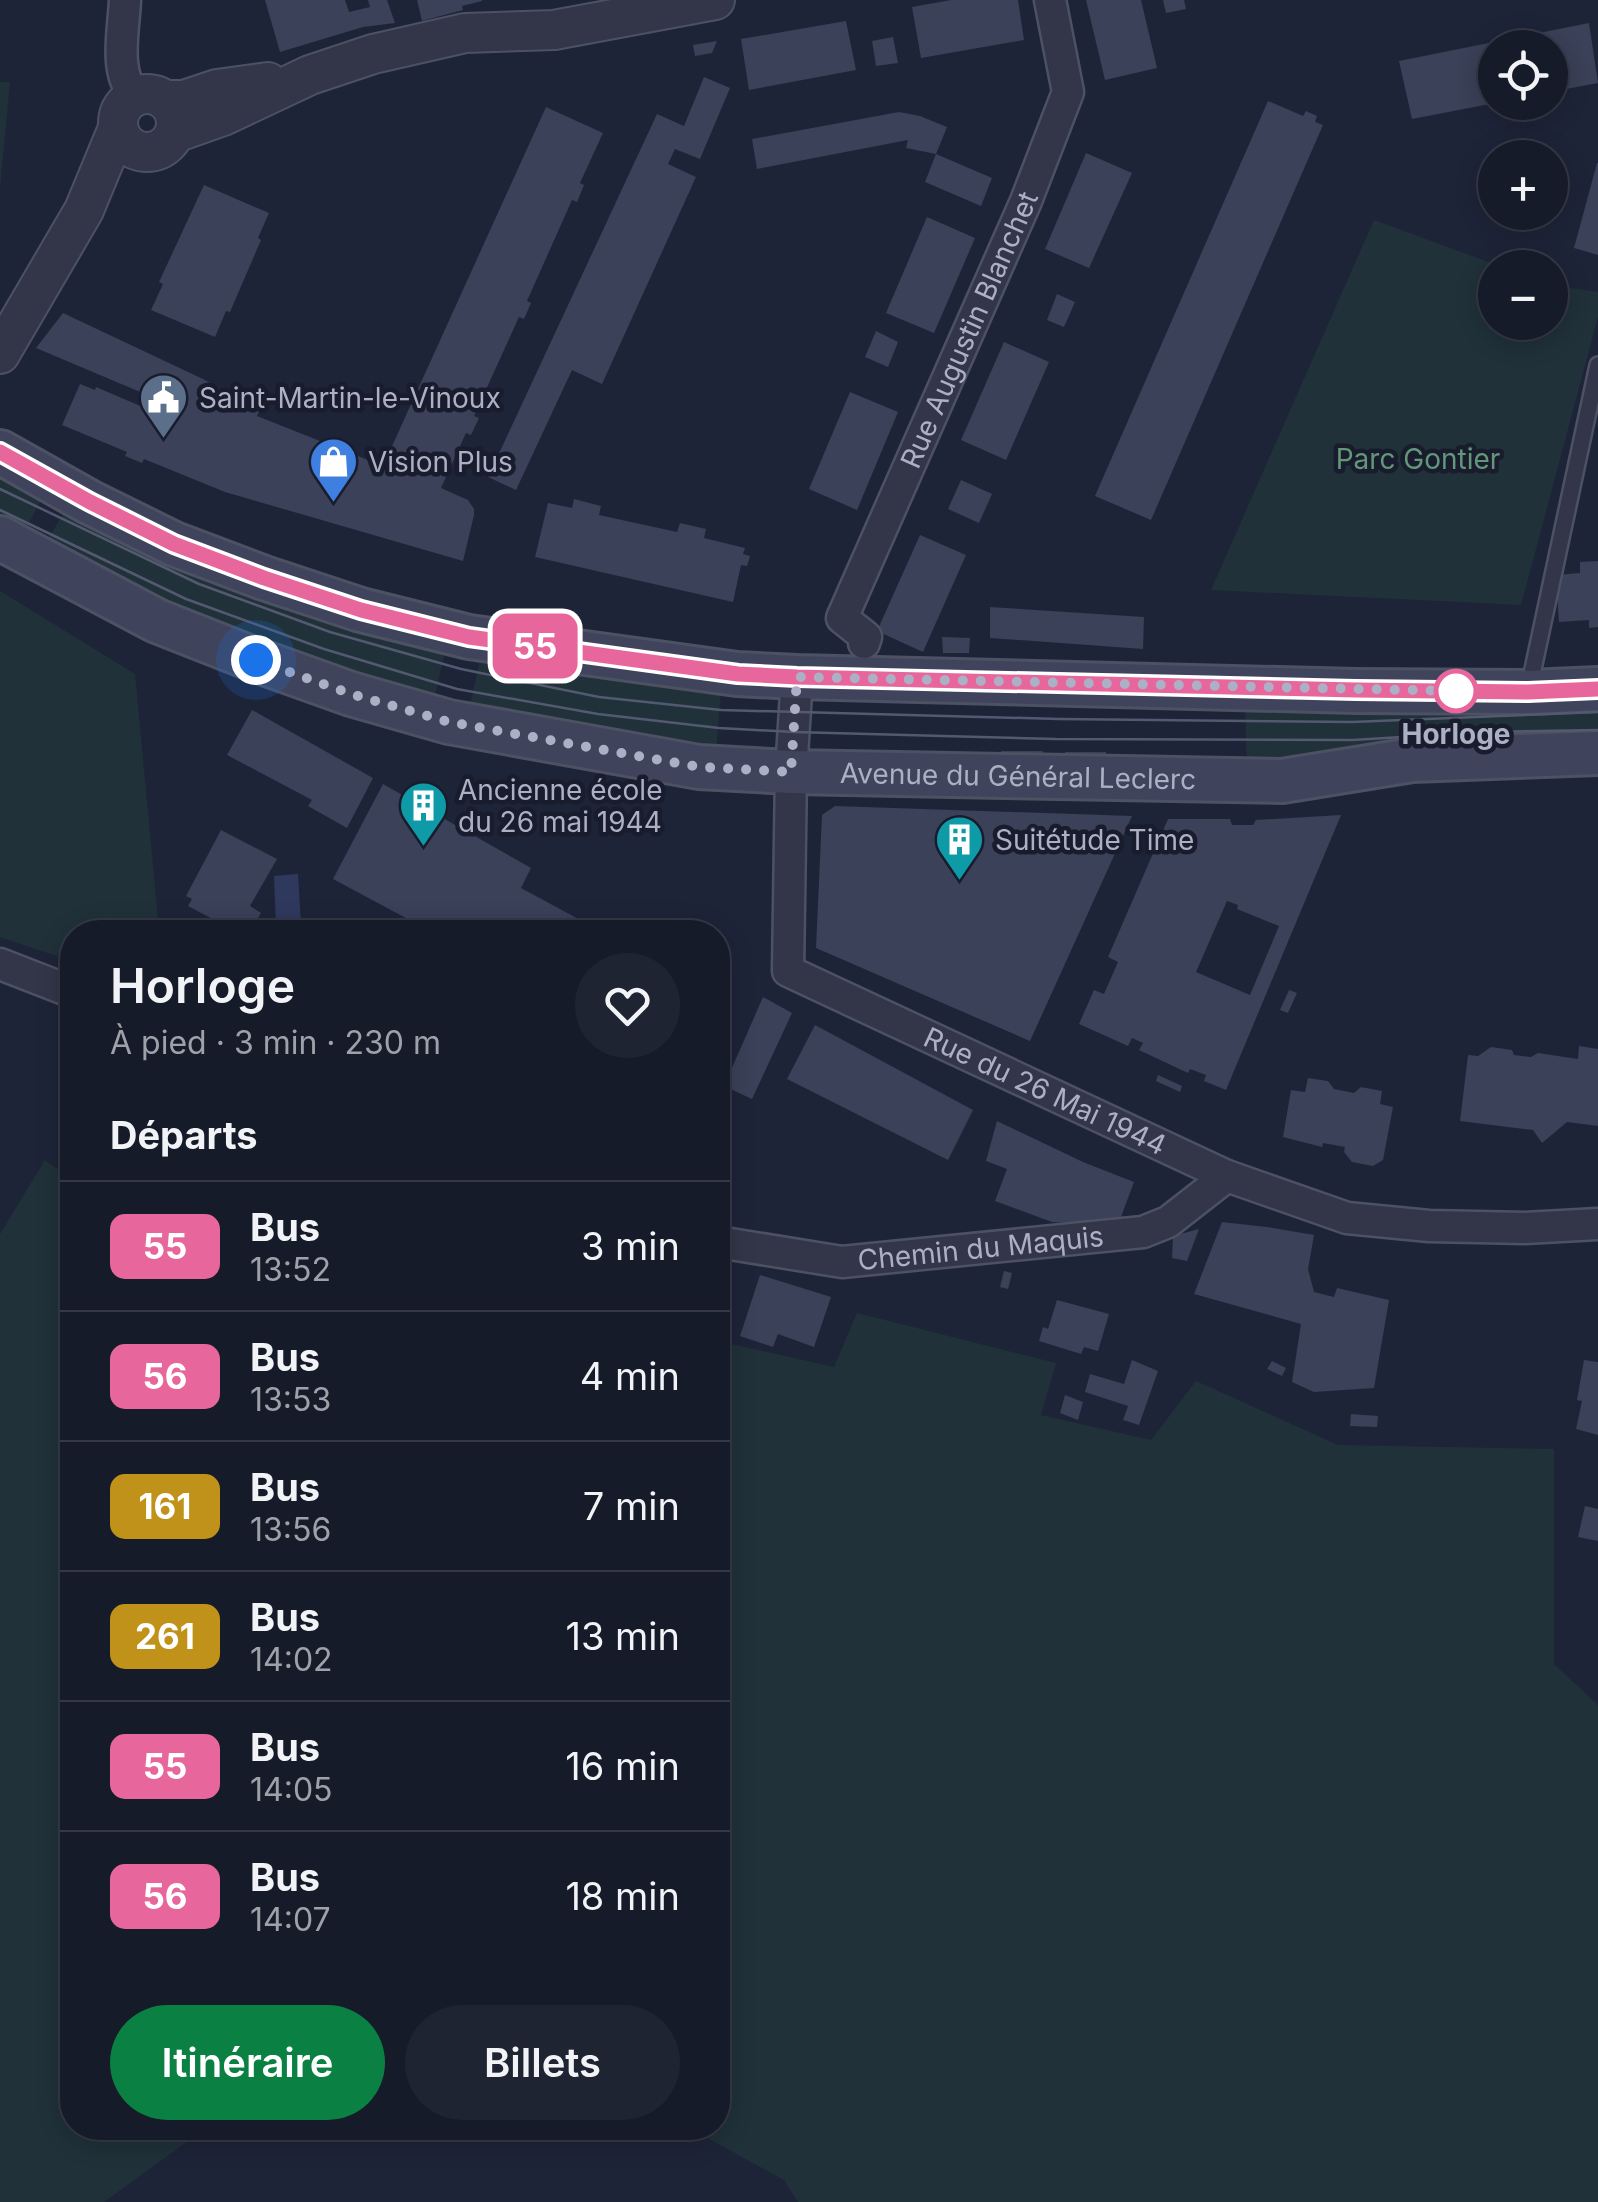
<!DOCTYPE html>
<html lang="fr">
<meta charset="utf-8">
<style>
body{margin:0;font-family:Inter,sans-serif;background:#1f2432;color:#f1f3f6;height:100vh;display:flex;flex-direction:column;font-size:38px;white-space:nowrap}
*{box-sizing:border-box;margin:0}
p{font-size:32px;color:#9ea1a8}
.icon{flex:none;width:55px;height:55px;fill:none;stroke:currentColor;stroke-width:2;stroke-linecap:round;stroke-linejoin:round}
.map{position:relative;flex:1;overflow:hidden}
.details{position:absolute;left:60px;top:920px;width:670px;height:1220px;display:flex;flex-direction:column;background:#161b2a;border-radius:40px;box-shadow:0 5px 25px #0003,0 0 0 2px #353947}
.details>*{flex:none}
.badge{padding:0 20px;border-radius:15px;font-size:35px;line-height:65px}
.tools{position:absolute;left:1478px;top:30px;display:grid;gap:20px}
.tools a{display:grid;place-items:center;width:90px;height:90px;border-radius:50%;background:#161b2a;box-shadow:0 5px 25px #0003,0 0 0 2px #353947;font-size:50px}
.you{position:absolute;width:50px;height:50px;margin:-25px;border:8px solid #fff;border-radius:50%;background:#1a73e8;box-shadow:0 0 0 15px #1a73e833}
.map>.badge{position:absolute;translate:-50% -50%;box-shadow:0 0 0 5px #fff}
h2{padding:0 50px;font-size:38px;line-height:90px}
.round{display:grid;place-items:center;flex:none;width:105px;height:105px;border-radius:52px;background:#1f2432}
.headline{display:flex;align-items:center;justify-content:space-between;height:170px;padding:0 50px}
h1{font-size:48px;font-weight:600;line-height:75px}
.action{display:flex;gap:20px;margin-top:auto;padding:20px 50px}
.action a{flex:1;height:115px;border-radius:60px;background:#0b8043;color:#fff;font-size:40px;font-weight:600;line-height:115px;text-align:center}
.action a+a{background:#1f2432;color:#f1f3f6}
ul{padding:0;list-style:none}
li{display:flex;align-items:center;gap:30px;height:130px;padding:0 50px;border-top:2px solid #353947}
li div{flex:1}
li b{display:block;font-size:38px}
li em{font-style:normal}
li .badge{min-width:110px;font-weight:700;text-align:center}
.map>svg:first-child{display:block}
.green{fill:#203139}
.water{fill:#2f395e}
.building{fill:#3a4158;fill-rule:evenodd}
.lines{fill:none;stroke-linecap:round;stroke-linejoin:round}
.service-casing{stroke:#4c5163;stroke-width:20}
.minor-casing{stroke:#4c5163;stroke-width:35}
.tertiary-casing{stroke:#4c5163;stroke-width:42}
.secondary-casing{stroke:#4c5163;stroke-width:48}
.service{stroke:#323648;stroke-width:15}
.minor{stroke:#323648;stroke-width:30}
.tertiary{stroke:#323648;stroke-width:38}
.secondary{stroke:#3f445c;stroke-width:42}
.tram{stroke:#535970;stroke-width:2.5}
.line-casing{stroke:#fff;stroke-width:22}
.line{stroke:#e7679c;stroke-width:15}
.walk{stroke:#acb0c5;stroke-width:10;stroke-dasharray:0 18}
.stop-dot{fill:#fff;stroke:#e7679c;stroke-width:5}
.labels{text-anchor:middle;stroke-width:9;stroke-linejoin:round;paint-order:stroke}
.street-label{font-size:28px;fill:#acb0c5;stroke:#181c2c}
.poi-label{font-size:28px;fill:#acb0c5;stroke:#181c2c;text-anchor:start}
.park-label{font-size:28px;fill:#629779;stroke:#181c2c}
.stop-label{font-size:28px;font-weight:bold;fill:#acb0c5;stroke:#181c2c}
</style>
<div class="map">
<svg width="1598" height="2202" viewBox="0 0 1598 2202">
<rect width="100%" height="100%" fill="#1e2438"/>
<!-- green -->
<path class="green" d="M0 82H10L0 188Z
M1374 220 1502 267 1495 268V322H1550V285L1598 292V317L1521 605 1211 590Z
M0 469 45 493 22 535 0 522Z
M67 507 447 643 434 700 232 638 44 546Z
M0 591 135 674 159 930 163 932H72V961L0 937Z
M482 651 721 688 716 753 468 714Z
M1245 699 1598 700V741L1247 769Z
M45 1160 72 1179V2128H206L104 2202H0V1234Z
M857 1313 1056 1363 1041 1415 1151 1440 1196 1381 1338 1445 1554 1449V1664L1598 1705V2202H798L784 2180 689 2128H718V1341L834 1367Z"/>
<!-- water -->
<path class="water" d="M298 874 301 925H297L293 932H283L281 925H276L274 876Z"/>
<!-- building -->
<path class="building" d="M265 0H345L349 12 370 7 368 0H387L395 23 363 27 280 52Z
M417 0H482V1L462 6 463 10 422 21Z
M951 0H1018L1024 40 921 58 912 7Z
M1086 0H1141L1157 68 1105 80Z
M1163 0H1184L1186 9 1166 13Z
M846 21 856 70 749 90 741 39Z
M1589 23 1598 83 1550 92V48H1495V103L1412 119 1399 61Z
M893 37 898 63 876 66 872 41Z
M717 41 712 53 695 56 693 45Z
M704 77 730 88 700 159 675 149 668 164 696 177 602 384 572 370 516 490 488 477 657 114 684 126Z
M1268 101 1303 116 1306 111 1317 116 1315 122 1323 125 1151 520 1095 496Z
M546 107 603 133 580 183 584 185 577 202 572 200 527 301 531 303 524 319 519 317 474 416 479 418 471 435 466 433 441 488 468 500 474 509V515L463 561 225 492 144 459 142 463 125 456 127 452 62 425 80 384 95 390 96 387 166 417 171 405 36 348 63 313 203 379 259 411 257 416 383 466Z
M899 112 920 116 947 127 936 154 992 178 981 206 925 182 936 154 906 148 908 140 757 169 752 139Z
M1086 153 1132 173 1089 268 1045 249Z
M1597 163H1598V255L1574 248Z
M204 185 269 213 258 238 261 240 230 312 226 311 215 337 151 310 163 284 159 282Z
M927 217 975 238 934 333 886 313Z
M1057 294 1075 302 1064 327 1047 320Z
M876 331 898 342 888 367 865 357Z
M1004 342 1049 362 1006 460 961 440Z
M850 392 898 412 857 510 809 489Z
M961 480 992 494 979 523 948 509Z
M574 499 601 506 599 515 677 532 680 523 706 529 704 538 745 548 743 554 750 556 747 566 741 565 733 602 535 557 548 503 572 508Z
M920 535 966 555 923 652 877 631Z
M1598 561V627L1589 628V620L1559 622 1556 575 1580 573V562Z
M990 607 1144 617 1143 649 990 638Z
M942 637 970 638 969 653H943Z
M252 710 373 778 347 828 308 806 312 800 227 755Z
M1001 751H1043V761H1001Z
M1065 752H1106V762L1065 761Z
M383 784 531 868 521 888 584 922 579 932H432L333 879Z
M835 806 1132 816 1030 1041 816 948 822 815Z
M1341 815 1226 1090 1204 1081 1206 1075 1190 1069 1188 1073 1139 1050 1143 1043 1132 1038 1128 1046 1079 1024 1094 990 1104 994 1118 962 1108 957 1168 819H1230L1232 825H1253L1256 820ZM1227 901 1238 905 1237 909 1279 926 1250 995 1196 972Z
M221 830 277 859 250 906 261 913 250 932H237L188 906 192 899 186 896Z
M1289 990 1297 993 1288 1013 1280 1010Z
M763 997 792 1013 752 1099 724 1086Z
M815 1025 973 1110 948 1160 787 1079Z
M1579 1046 1598 1049V1126L1567 1122 1542 1143 1533 1130 1460 1121 1468 1055 1478 1056 1491 1047 1512 1050 1514 1055 1531 1057 1538 1053 1578 1059Z
M1158 1075 1182 1086 1180 1092 1156 1081Z
M1308 1078 1328 1081 1334 1089 1354 1093 1361 1087 1382 1091 1380 1104 1393 1107 1383 1160 1373 1166 1352 1162 1344 1152 1345 1147 1323 1143 1322 1147 1283 1137 1291 1090 1305 1092Z
M997 1121 1083 1162 1134 1182 1118 1225 1052 1222 995 1201 1007 1169 986 1161Z
M1222 1222 1267 1227 1314 1235 1308 1269 1314 1292 1334 1297 1337 1288 1389 1300 1374 1388 1314 1392 1292 1382 1301 1324 1194 1294Z
M1199 1229 1187 1261 1172 1258 1173 1236Z
M1004 1271 1012 1273 1008 1289 1000 1287Z
M760 1275 831 1297 814 1347 778 1334 773 1347 740 1336Z
M1057 1300 1109 1314 1098 1351 1084 1347 1081 1354 1039 1341 1043 1327 1048 1329Z
M1132 1360 1158 1371 1139 1425 1123 1420 1128 1406 1085 1392 1090 1374 1124 1384Z
M1584 1360 1598 1362V1435L1576 1429 1582 1401 1577 1400Z
M1272 1361 1286 1368 1282 1376 1267 1369Z
M1065 1395 1083 1402 1078 1420 1060 1413Z
M1351 1414 1378 1416 1377 1427 1350 1426Z
M1585 1506 1598 1509V1541L1578 1537Z"/>
<g class="lines">
<defs>
<path id="service" d="M1529 688 1598 365"/>
<g id="minor">
<path d="M125 0C124 29 113 74 136 96"/>
<path id="s1" d="M864 643 866 637 842 618 1026 201 1068 92 1050 0"/>
<path id="s2" d="M797 677 791 772 788 971 1227 1176 1347 1218 1429 1226 1525 1228 1598 1224"/>
<path d="M0 964 72 992"/>
<path id="s3" d="M718 1242 842 1262 1143 1232 1168 1222 1227 1176"/>
</g>
<path id="tertiary" d="M118 123a29 29 0 1 1 58 0a29 29 0 1 1-58 0Z
M166 100H184L217 89 268 82
M175 133 223 116 310 75 373 54 465 33 554 30 715 0
M0 354 84 210 118 128"/>
<g id="secondary">
<path d="M0 452 89 502 174 544 264 578 361 610 469 637 737 674 797 677 1356 691 1528 692 1598 689"/>
<path id="s4" d="M0 538 157 621 256 660 351 694 449 722 699 767 791 772 1282 781 1412 760 1598 753"/>
</g>
</defs>
<!-- service casing -->
<use href="#service" class="service-casing"/>
<!-- minor casing -->
<use href="#minor" class="minor-casing"/>
<!-- tertiary casing -->
<use href="#tertiary" class="tertiary-casing"/>
<!-- secondary casing -->
<use href="#secondary" class="secondary-casing"/>
<!-- service -->
<use href="#service" class="service"/>
<!-- minor -->
<use href="#minor" class="minor"/>
<!-- tertiary -->
<use href="#tertiary" class="tertiary"/>
<!-- secondary -->
<use href="#secondary" class="secondary"/>
<!-- tram -->
<path class="tram" d="M0 489 199 584 330 632 461 669 599 697 721 710 1059 719 1352 722 1598 712
M0 510 186 599 324 649 457 689 598 714 719 728 794 732 1056 739 1353 740 1483 732 1598 730"/>
</g>
<g class="lines">
<defs>
<path id="line" d="M0 452 90 502 174 544 264 578 361 610 469 637 738 674 797 677 1356 690 1528 692 1598 689"/>
</defs>
<!-- line casing -->
<use href="#line" class="line-casing"/>
<!-- line -->
<use href="#line" class="line"/>
<!-- walk -->
<path class="walk" d="M256 660 351 694 449 722 699 767 791 772 797 677 1456 691"/>
</g>
<!-- icons -->
<defs>
<symbol id="civic-pin" viewBox="-11 -11 22 30"><path d="M0 17L-7.5 6A9.5 9.5 0 1 1 7.5 6Z" fill="#5c6f8a" stroke="#181c2c"/><path d="M-.6-6.5H3V-4.5H.6V-3L4-1V1h2V6H-6V1h2V-1L-.6-3ZM-1.2 2.5V6h2.4V2.5Z" fill="#fff"/></symbol>
<symbol id="shop-pin" viewBox="-11 -11 22 30"><path d="M0 17L-7.5 6A9.5 9.5 0 1 1 7.5 6Z" fill="#3f7fe0" stroke="#181c2c"/><path d="M-5-2.5h2.3a2.7 3.5 0 0 1 5.4 0H5L5.5 6h-11ZM-1.5-2.5h3a1.5 2.3 0 0 0-3 0Z" fill="#fff"/></symbol>
<symbol id="building-pin" viewBox="-11 -11 22 30"><path d="M0 17L-7.5 6A9.5 9.5 0 1 1 7.5 6Z" fill="#0f9aa8" stroke="#181c2c"/><path d="M-4-6H4V6H1V3H-1V6H-4ZM-2.5-4.3h1.7v1.8h-1.7ZM.8-4.3h1.7v1.8H.8ZM-2.5-1h1.7V.8h-1.7ZM.8-1h1.7V.8H.8Z" fill="#fff"/></symbol>
</defs>
<g fill-rule="evenodd">
<use href="#civic-pin" x="136" y="370" width="55" height="75"/>
<use href="#shop-pin" x="306" y="434" width="55" height="75"/>
<use href="#building-pin" x="396" y="778" width="55" height="75"/>
<use href="#building-pin" x="932" y="812" width="55" height="75"/>
</g>
<!-- markers -->
<circle class="stop-dot" cx="1456" cy="691" r="20"/>
<g class="labels">
<!-- street labels -->
<g class="street-label">
<text dy="10" stroke="none"><textPath href="#s1" startOffset="352">Rue Augustin Blanchet</textPath></text>
<text dy="10" stroke="none"><textPath href="#s4" startOffset="1060">Avenue du Général Leclerc</textPath></text>
<text dy="10" stroke="none"><textPath href="#s2" startOffset="578">Rue du 26 Mai 1944</textPath></text>
<text dy="10" stroke="none"><textPath href="#s3" startOffset="265">Chemin du Maquis</textPath></text>
</g>
<!-- poi labels -->
<g class="poi-label">
<text x="199" y="408">Saint-Martin-le-Vinoux</text>
<text x="368" y="472">Vision Plus</text>
<text x="458" y="800">Ancienne école<tspan x="458" dy="32">du 26 mai 1944</tspan></text>
<text x="995" y="850">Suitétude Time</text>
</g>
<!-- park labels -->
<g class="park-label">
<text x="1418" y="469">Parc Gontier</text>
</g>
<!-- stop labels -->
<g class="stop-label">
<text x="1456" y="744">Horloge</text>
</g>
</g>
</svg>
<div class="tools">
<a><svg class="icon" aria-label="locate" viewBox="0 0 24 24"><circle cx="12" cy="12" r="6"/><path d="M12 2v4M12 18v4M2 12h4M18 12h4"/></svg></a>
<a>+</a>
<a>−</a>
</div>
<div class="you" style="left:256px;top:660px"></div>
<b class="badge" style="left:535px;top:646px;background:#e7679c;color:#fff">55</b>
<section class="details">
<div class="headline"><div><h1>Horloge</h1><p>À pied · 3 min · 230 m</p></div><a class="round"><svg class="icon" aria-label="heart" viewBox="0 0 24 24"><path d="M12 20l-8-8c-3-5 5-10 8-4 3-6 11-1 8 4z"/></svg></a></div>
<h2>Départs</h2>
<ul>
<li><span class="badge" style="background:#e7679c;color:#fff">55</span><div><b>Bus</b><p>13:52</p></div><em>3 min</em></li>
<li><span class="badge" style="background:#e7679c;color:#fff">56</span><div><b>Bus</b><p>13:53</p></div><em>4 min</em></li>
<li><span class="badge" style="background:#c0921a;color:#fff">161</span><div><b>Bus</b><p>13:56</p></div><em>7 min</em></li>
<li><span class="badge" style="background:#c0921a;color:#fff">261</span><div><b>Bus</b><p>14:02</p></div><em>13 min</em></li>
<li><span class="badge" style="background:#e7679c;color:#fff">55</span><div><b>Bus</b><p>14:05</p></div><em>16 min</em></li>
<li><span class="badge" style="background:#e7679c;color:#fff">56</span><div><b>Bus</b><p>14:07</p></div><em>18 min</em></li>
</ul>
<div class="action"><a>Itinéraire</a><a>Billets</a></div>
</section>
</div>
